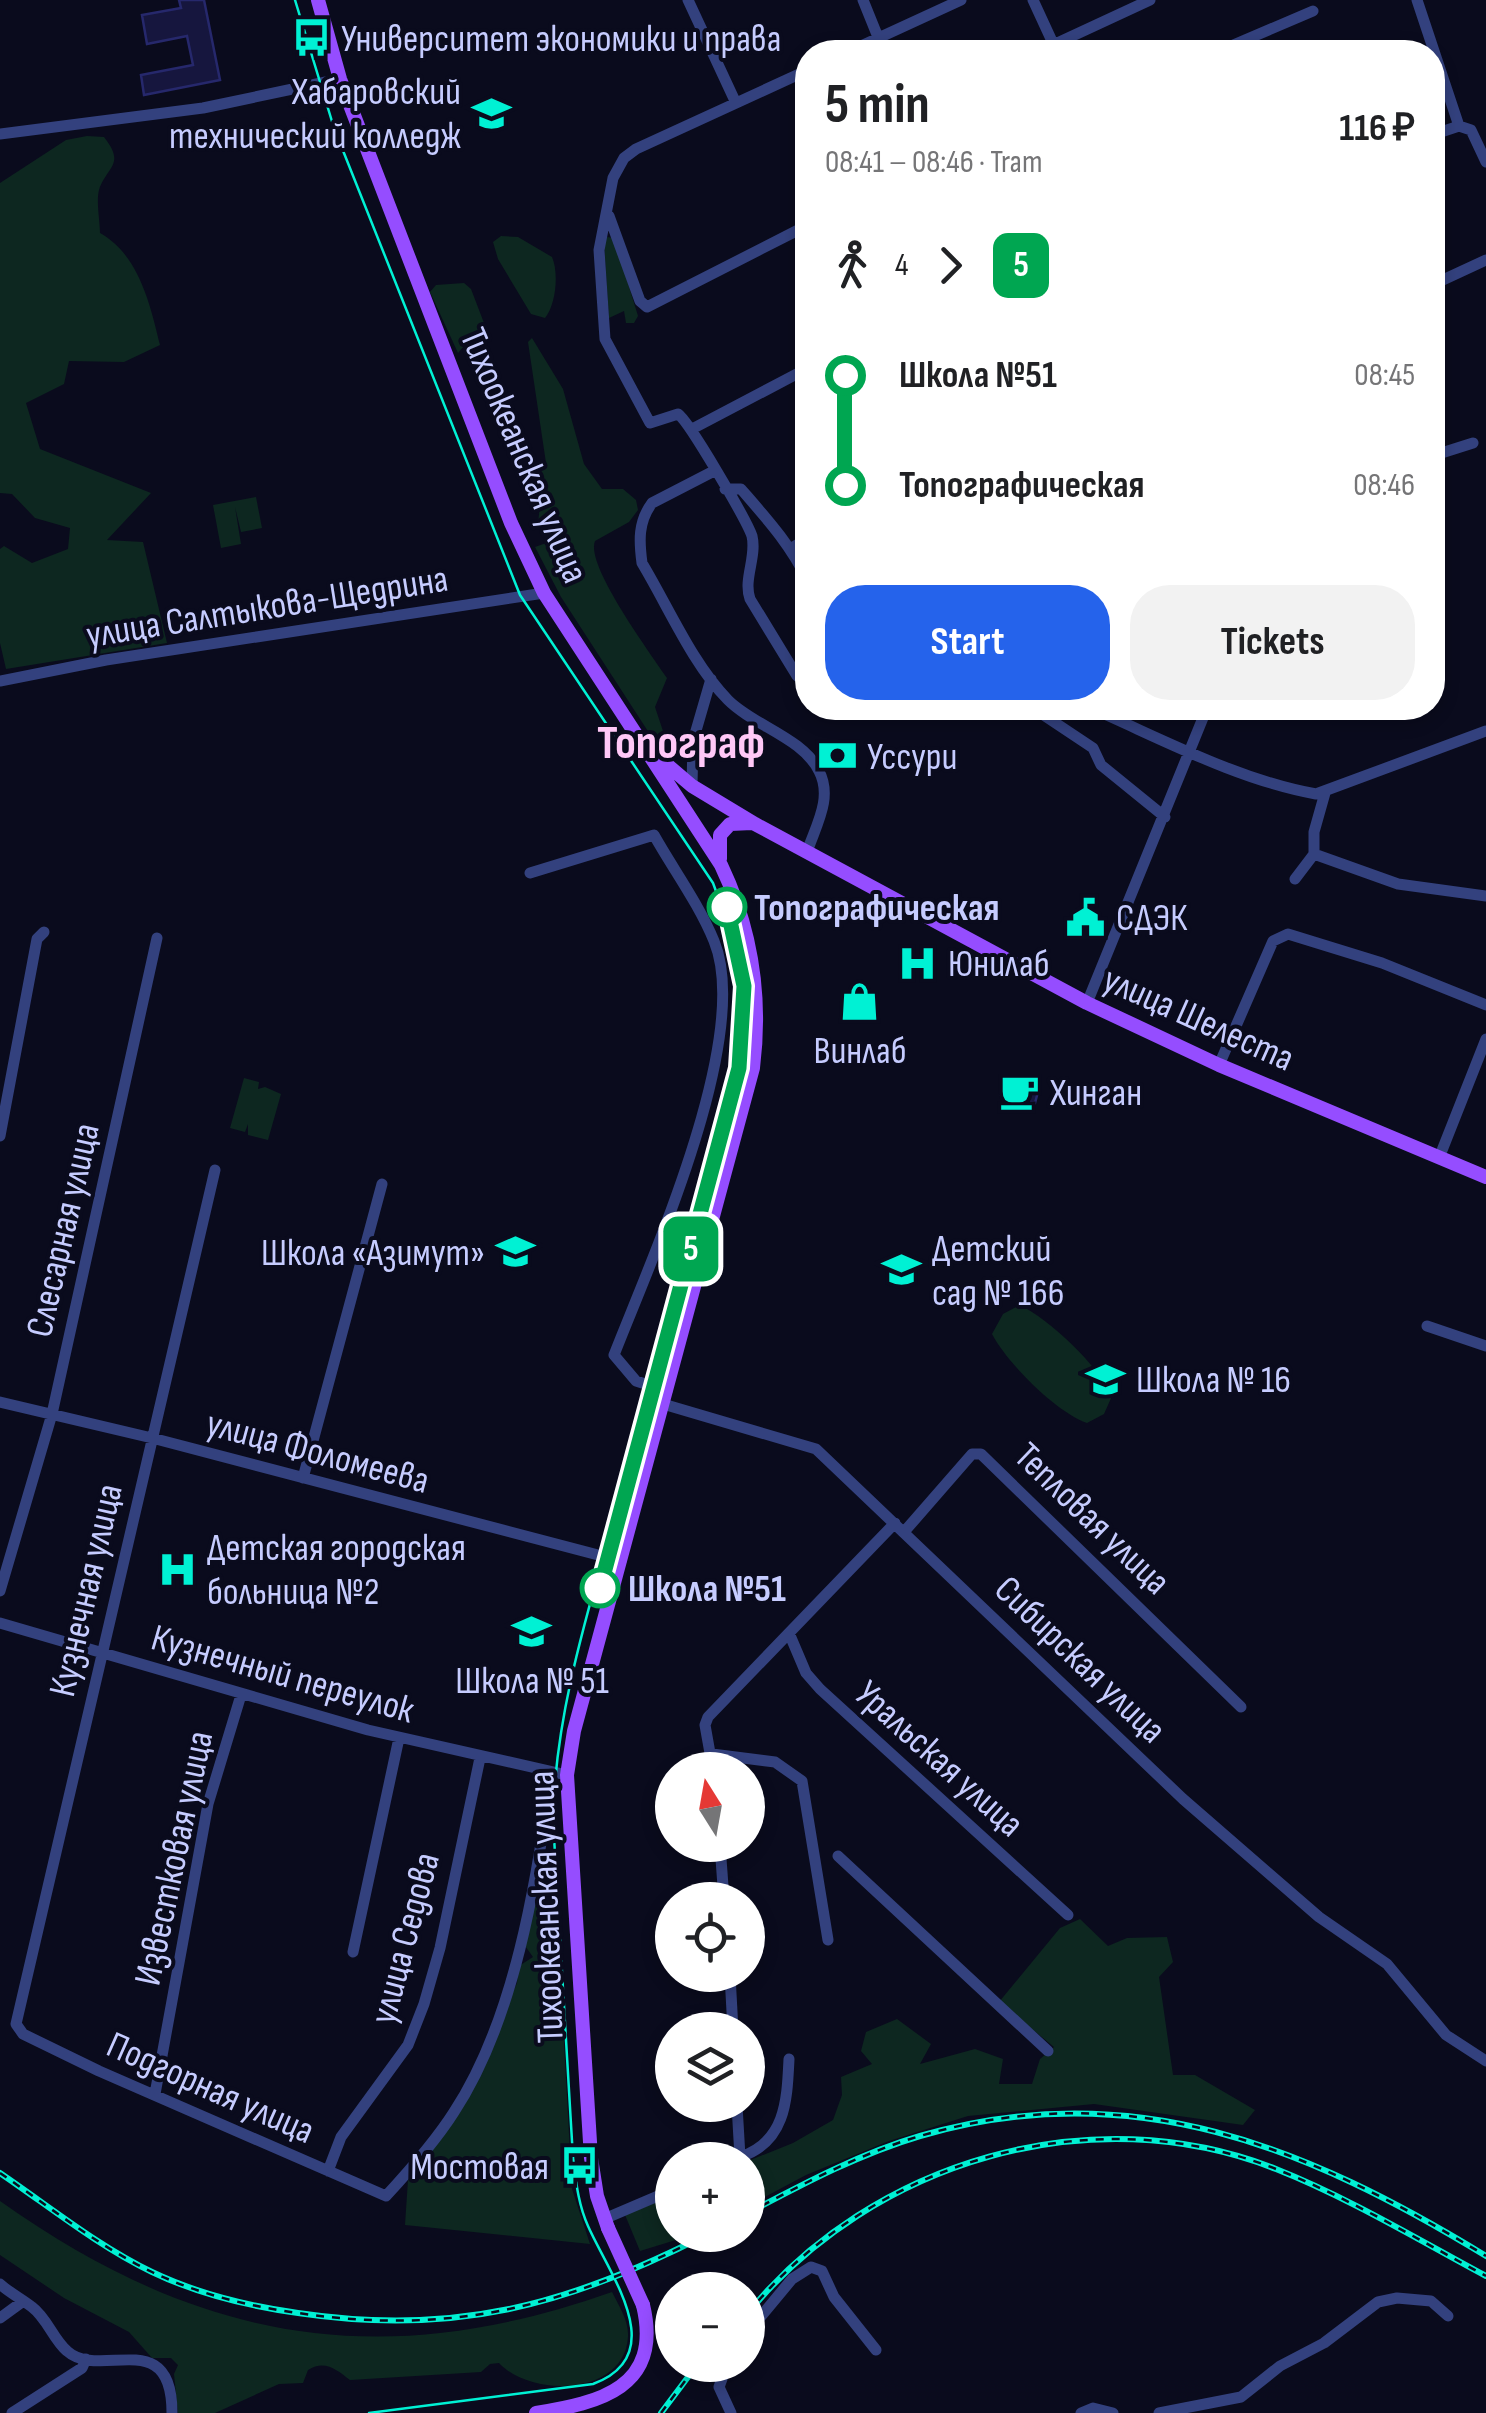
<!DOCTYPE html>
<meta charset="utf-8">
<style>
body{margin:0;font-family:"Sofia Sans Condensed",sans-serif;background:#f2f2f2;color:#202124;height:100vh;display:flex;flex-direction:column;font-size:38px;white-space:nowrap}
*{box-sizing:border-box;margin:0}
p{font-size:32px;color:#757577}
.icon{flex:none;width:55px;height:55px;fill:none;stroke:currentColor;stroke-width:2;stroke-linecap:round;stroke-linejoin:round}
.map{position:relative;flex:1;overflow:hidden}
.panel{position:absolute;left:795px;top:40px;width:650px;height:680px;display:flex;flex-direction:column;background:#fff;border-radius:40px;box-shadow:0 5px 15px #0003}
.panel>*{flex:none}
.badge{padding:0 20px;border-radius:15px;font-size:35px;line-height:65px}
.needle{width:65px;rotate:349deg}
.buttons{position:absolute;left:655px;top:1752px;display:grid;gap:20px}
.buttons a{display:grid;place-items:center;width:110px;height:110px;border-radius:50%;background:#fff;box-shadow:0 5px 15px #0003;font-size:50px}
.map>.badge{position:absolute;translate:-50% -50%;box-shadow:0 0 0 5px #fff}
.legs{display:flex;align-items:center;gap:15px;height:110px;padding:0 30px;font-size:32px}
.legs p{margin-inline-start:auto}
.overview{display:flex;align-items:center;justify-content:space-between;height:170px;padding:0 30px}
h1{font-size:55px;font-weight:700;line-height:75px}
.cta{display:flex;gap:20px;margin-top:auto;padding:20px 30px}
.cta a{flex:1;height:115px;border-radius:40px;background:#2563eb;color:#fff;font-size:40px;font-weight:700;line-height:115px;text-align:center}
.cta a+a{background:#f2f2f2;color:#202124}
ul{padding:0 30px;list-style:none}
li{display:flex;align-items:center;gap:35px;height:110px;font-size:38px}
li i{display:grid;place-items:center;width:15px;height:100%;margin:0 12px;background:currentColor}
li i::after{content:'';width:25px;height:25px;margin:-12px;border:8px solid;border-radius:50%;background:#fff}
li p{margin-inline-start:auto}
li:first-child i{background:linear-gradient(#0000 50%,currentColor 0)}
li:last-child i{background:linear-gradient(currentColor 50%,#0000 0)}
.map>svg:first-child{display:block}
.green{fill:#0d2720}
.building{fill:#16163e;stroke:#26286c;stroke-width:2.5}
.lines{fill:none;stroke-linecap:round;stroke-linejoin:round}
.minor{stroke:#33417e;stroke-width:11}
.major{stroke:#954dff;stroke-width:14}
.tram{stroke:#00f1d4;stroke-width:2.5}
.rail-casing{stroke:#00f1d4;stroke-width:6}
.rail{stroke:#0a0b1d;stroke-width:2.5;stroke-dasharray:8;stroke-linecap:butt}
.major-bridge{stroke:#954dff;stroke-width:14}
.line-1-casing{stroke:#fff;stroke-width:22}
.line-1{stroke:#00a651;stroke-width:15}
.stop-1-dot{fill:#fff;stroke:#00a651;stroke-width:5}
.labels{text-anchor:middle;stroke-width:8;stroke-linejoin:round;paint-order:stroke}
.poi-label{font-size:38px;fill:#c6ccff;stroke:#0a0b1d;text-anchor:start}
.street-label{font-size:38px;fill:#c6ccff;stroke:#0a0b1d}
.stop-label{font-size:38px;font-weight:bold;fill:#c6ccff;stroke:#0a0b1d;text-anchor:start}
.district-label{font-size:48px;font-weight:bold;fill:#ffc8f7;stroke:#0a0b1d}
</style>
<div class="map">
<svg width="1486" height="2413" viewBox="0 0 1486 2413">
<rect width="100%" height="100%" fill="#0a0b1d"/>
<!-- green -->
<path class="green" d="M87 136 104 137C126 165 107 166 99 190 96 202 100 221 100 233 139 255 150 304 160 345L124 362 69 361 64 384 26 403 40 449 151 493 107 540 143 542 167 643 6 669 0 643V549L4 546 32 563 68 549 70 528 35 518 12 494 0 493V183L66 140Z
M501 236 518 237 552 257C559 273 556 305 545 318L531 314 498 259 493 242Z
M607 237 614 238 638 316 634 323H626L624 311 609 318 604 243Z
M464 283 471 289 484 323 458 353 430 292 436 285Z
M532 338 563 389 584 464 602 489H623L636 500 638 510 629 522 595 541C585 565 651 654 667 678L655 707 664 734 662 743 653 739 561 597 535 547 563 537 538 523 541 497 533 476 546 463 528 342Z
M256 497 262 528 241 532 235 507 241 544 221 548 213 505Z
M244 1078 259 1082 258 1089 265 1087 281 1094 268 1140 248 1135V1124L245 1132 230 1128Z
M1020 1305C1050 1320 1098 1365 1112 1396L1104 1414 1087 1423C1056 1412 1008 1364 992 1334L1003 1314Z
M545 1854 554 1859 572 2189 590 2244 405 2225 408 2180 457 2116 517 1983 519 1966 533 1957 523 1943Z
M1080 1919 1108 1946 1127 1938 1167 1937 1173 1962 1159 1977 1173 2075H1195L1255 2110 1243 2125 1094 2104 968 2116 889 2141 806 2175 748 2206V2161L793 2143 833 2120 842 2095 841 2077 872 2064 861 2051 866 2032 897 2019 931 2044 920 2064 975 2049 1003 2059 999 2084H1032L1040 2059 1054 2047 999 2002 1060 1928Z
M672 2190V2235H692L640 2251 623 2210Z
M0 2201C199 2342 380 2374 612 2292 619 2306 629 2321 628 2337 624 2397 530 2397 499 2363L490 2364 481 2372 350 2380C337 2370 325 2359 308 2370L303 2383 279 2384 215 2413H178L174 2374 178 2365 171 2358H152L129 2332 64 2298 0 2255Z"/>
<!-- building -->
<path class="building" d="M179 0H204L220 80 144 95 141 75 193 65 187 36 147 44 142 15 181 8Z
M1004 1080 1039 1088 1035 1103 1001 1095Z"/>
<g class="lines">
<!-- minor -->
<path class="minor" d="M688 0 735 101
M863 0 884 52
M1033 0 1057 52
M1417 0 1459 126 1471 130 1486 162
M1053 45 1150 0
M848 52 961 0
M1217 52 1313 11
M808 70 636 149 624 158 613 178 599 250 605 339 650 423 678 414C689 421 747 521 752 536 757 557 743 579 750 599L797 676 808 674
M0 134 203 108 340 79
M1432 135 1459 126
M609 216 640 301 647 307 808 225
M1432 285 1486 260
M692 429 808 368
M1432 456 1473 443
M714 471 652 503C638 522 639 541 642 563 669 608 692 663 728 700 754 726 803 738 819 771 833 798 816 825 807 852
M725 489H741C767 519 790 544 808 581
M792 548 808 538
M0 681 106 660 544 593
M1033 708 1093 748 1101 765 1165 817
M1091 708C1162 739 1238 780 1316 794L1486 731
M692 786 693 741 711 679
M1314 854 1398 884 1486 896
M530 873 654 835C673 869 699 904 714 941 753 1036 651 1260 614 1355L636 1381 667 1391
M1295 879 1314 854V832L1325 793
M1087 1003 1207 708
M1219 1065 1273 941 1288 934 1382 963 1486 1005
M0 1136 37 939 44 932
M1439 1158 1486 1039
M215 1170 16 2024 23 2034 99 2071 386 2196C410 2170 435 2142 454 2112 514 2021 537 1882 551 1774
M1427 1326 1486 1346
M0 1402 152 1438 621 1561
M663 1404 816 1449 1183 1799 1319 1917 1387 1964 1446 2035 1486 2061
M303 1478 382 1184
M904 1532 972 1454H981L1241 1707
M0 1591 52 1414 157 938
M0 1623 368 1730 567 1775
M789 1633 806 1673 820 1689 1068 1915
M712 1754 775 1762 802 1781 828 1940
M713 1770 705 1725 708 1717 895 1523
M720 1845 724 1900
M838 1856 1048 2051
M353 1952 399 1738
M730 1975 733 2030
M155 2094 208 1804 241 1695
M740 2157C786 2142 787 2100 789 2059
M737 2159 740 2157 737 2105
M328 2171 341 2137 408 2045 424 2004 440 1948 480 1758
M604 2219 672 2190
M0 2284C10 2293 22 2299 32 2307 47 2318 53 2339 67 2351 100 2381 172 2324 172 2413
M0 2318 22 2302
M748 2332 792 2279 811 2267 822 2271 834 2297 876 2350
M727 2365 719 2387 731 2413
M12 2413 82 2368 86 2359
M1081 2413 1093 2408 1113 2413
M1159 2413 1241 2397 1280 2366 1324 2343 1378 2302 1397 2298 1431 2301 1448 2316"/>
<!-- major -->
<path class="major" d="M318 0 340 79 511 523 544 593 721 865C752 930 762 996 753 1068L574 1731 567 1775 591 2158 597 2196 608 2228
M652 752 692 786 755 824 1087 1003 1219 1065 1486 1177
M720 859V835L730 824 752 823
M536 2413C599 2403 663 2388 643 2305"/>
<!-- tram -->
<path class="tram" d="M295 0 334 128 520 595 713 883C738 947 746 1012 731 1080 694 1220 656 1360 619 1500 590 1605 555 1711 553 1820L573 2158C576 2181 578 2204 588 2226 609 2274 672 2355 593 2384L369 2413"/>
<defs>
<path id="rail" d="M0 2173C50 2207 98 2246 152 2272 198 2294 248 2306 298 2313 453 2336 567 2306 706 2235
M748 2213C803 2184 859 2154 920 2136 1132 2074 1307 2147 1486 2256
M748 2313C872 2161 1091 2096 1276 2169 1349 2198 1417 2239 1486 2276
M661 2413 697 2365"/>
</defs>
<!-- rail casing -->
<use href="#rail" class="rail-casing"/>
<!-- rail -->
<use href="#rail" class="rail"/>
<!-- major-bridge -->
<path class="major-bridge" d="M608 2228 643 2305"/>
</g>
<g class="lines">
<defs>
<path id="line-1" d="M600 1588 739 1068 744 986 727 907"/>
</defs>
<!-- line-1 casing -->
<use href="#line-1" class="line-1-casing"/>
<!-- line-1 -->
<use href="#line-1" class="line-1"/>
</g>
<!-- icons -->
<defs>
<symbol id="bus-bare" viewBox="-9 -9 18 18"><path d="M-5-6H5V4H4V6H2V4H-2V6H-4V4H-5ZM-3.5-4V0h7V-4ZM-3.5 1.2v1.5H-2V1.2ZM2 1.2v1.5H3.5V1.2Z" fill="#00f1d4" stroke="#0a0b1d" stroke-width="2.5" paint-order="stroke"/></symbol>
<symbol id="university-bare" viewBox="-9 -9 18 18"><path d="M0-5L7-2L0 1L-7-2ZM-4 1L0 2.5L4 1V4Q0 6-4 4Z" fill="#00f1d4" stroke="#0a0b1d" stroke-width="2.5" paint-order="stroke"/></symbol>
<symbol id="bank-bare" viewBox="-9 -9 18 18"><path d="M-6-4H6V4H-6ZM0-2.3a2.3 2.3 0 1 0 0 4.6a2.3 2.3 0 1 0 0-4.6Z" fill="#00f1d4" stroke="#0a0b1d" stroke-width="2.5" paint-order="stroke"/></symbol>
<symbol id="civic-bare" viewBox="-9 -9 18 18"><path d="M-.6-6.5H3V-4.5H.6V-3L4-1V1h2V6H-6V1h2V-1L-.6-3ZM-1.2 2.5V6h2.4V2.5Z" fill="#00f1d4" stroke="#0a0b1d" stroke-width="2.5" paint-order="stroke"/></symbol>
<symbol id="hospital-bare" viewBox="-9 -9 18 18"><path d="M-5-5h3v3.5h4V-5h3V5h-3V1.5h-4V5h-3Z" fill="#00f1d4" stroke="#0a0b1d" stroke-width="2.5" paint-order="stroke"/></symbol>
<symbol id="shop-bare" viewBox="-9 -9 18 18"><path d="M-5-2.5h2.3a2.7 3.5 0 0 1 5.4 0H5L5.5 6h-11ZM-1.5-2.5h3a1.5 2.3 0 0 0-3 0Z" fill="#00f1d4" stroke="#0a0b1d" stroke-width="2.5" paint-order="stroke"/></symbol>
<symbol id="cafe-bare" viewBox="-9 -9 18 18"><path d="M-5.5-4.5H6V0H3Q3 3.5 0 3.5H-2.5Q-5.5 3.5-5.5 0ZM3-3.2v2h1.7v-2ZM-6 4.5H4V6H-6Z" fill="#00f1d4" stroke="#0a0b1d" stroke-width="2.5" paint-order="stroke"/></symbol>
<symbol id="school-bare" viewBox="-9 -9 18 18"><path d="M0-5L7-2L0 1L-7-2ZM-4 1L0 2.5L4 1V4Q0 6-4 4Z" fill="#00f1d4" stroke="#0a0b1d" stroke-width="2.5" paint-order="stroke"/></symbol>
</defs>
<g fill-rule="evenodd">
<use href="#bus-bare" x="284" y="10" width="55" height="55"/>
<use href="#university-bare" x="464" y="86" width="55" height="55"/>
<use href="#bank-bare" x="810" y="728" width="55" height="55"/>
<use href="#civic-bare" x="1058" y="890" width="55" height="55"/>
<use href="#hospital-bare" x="890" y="936" width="55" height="55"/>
<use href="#shop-bare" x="832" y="974" width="55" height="55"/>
<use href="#cafe-bare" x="992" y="1064" width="55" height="55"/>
<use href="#school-bare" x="488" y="1224" width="55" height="55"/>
<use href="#school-bare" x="874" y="1242" width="55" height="55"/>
<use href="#school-bare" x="1078" y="1352" width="55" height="55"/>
<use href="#hospital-bare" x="150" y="1542" width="55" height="55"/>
<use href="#school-bare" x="504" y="1604" width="55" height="55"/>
<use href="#bus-bare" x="552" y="2138" width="55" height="55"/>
</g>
<!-- markers -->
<g class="stop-1-dot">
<circle cx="727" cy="907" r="18"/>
<circle cx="600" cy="1588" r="18"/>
</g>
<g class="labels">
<!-- poi labels -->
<g class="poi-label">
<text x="341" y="51">Университет экономики и права</text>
<text x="461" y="104" text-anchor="end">Хабаровский<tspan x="461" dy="44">технический колледж</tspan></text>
<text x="867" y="769">Уссури</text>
<text x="1116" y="930">СДЭК</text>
<text x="948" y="976">Юнилаб</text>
<text x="860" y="1063" text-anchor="middle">Винлаб</text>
<text x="1050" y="1105">Хинган</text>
<text x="932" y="1261">Детский<tspan x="932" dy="44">сад № 166</tspan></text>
<text x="485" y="1265" text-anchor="end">Школа «Азимут»</text>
<text x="1136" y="1392">Школа № 16</text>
<text x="207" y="1560">Детская городская<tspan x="207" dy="44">больница №2</tspan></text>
<text x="532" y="1693" text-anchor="middle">Школа № 51</text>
<text x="549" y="2179" text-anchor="end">Мостовая</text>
</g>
<!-- street labels -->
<g class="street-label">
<text transform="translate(525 455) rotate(67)" y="13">Тихоокеанская улица</text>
<text transform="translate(267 606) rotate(-9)" y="13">улица Салтыкова-Щедрина</text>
<text transform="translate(1199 1018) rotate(24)" y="13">улица Шелеста</text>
<text transform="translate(62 1230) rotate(-77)" y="13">Слесарная улица</text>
<text transform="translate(318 1451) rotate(15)" y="13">улица Фоломеева</text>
<text transform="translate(1093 1518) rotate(44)" y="13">Тепловая улица</text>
<text transform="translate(85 1590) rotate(-77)" y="13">Кузнечная улица</text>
<text transform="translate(1081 1659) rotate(44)" y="13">Сибирская улица</text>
<text transform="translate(283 1673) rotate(16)" y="13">Кузнечный переулок</text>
<text transform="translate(940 1758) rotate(42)" y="13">Уральская улица</text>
<text transform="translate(173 1858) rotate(-78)" y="13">Известковая улица</text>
<text transform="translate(545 1907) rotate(-92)" y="13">Тихоокеанская улица</text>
<text transform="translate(404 1938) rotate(-75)" y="13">улица Седова</text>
<text transform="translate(211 2087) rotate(24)" y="13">Подгорная улица</text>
</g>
<!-- stop labels -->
<g class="stop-label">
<text x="754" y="920">Топографическая</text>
<text x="628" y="1601">Школа №51</text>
</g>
<!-- district labels -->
<g class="district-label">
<text x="681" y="758">Топограф</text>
</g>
</g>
</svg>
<div class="buttons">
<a><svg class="needle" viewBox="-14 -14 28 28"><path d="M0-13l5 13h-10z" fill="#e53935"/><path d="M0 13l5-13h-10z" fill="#757577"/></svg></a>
<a><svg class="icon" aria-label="locate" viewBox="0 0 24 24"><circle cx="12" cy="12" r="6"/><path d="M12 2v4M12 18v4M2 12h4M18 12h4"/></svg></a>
<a><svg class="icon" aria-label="layers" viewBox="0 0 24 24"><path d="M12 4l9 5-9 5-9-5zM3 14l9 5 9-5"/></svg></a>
<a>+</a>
<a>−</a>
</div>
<b class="badge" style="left:691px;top:1249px;background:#00a651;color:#fff">5</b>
<section class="panel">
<div class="overview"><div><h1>5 min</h1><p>08:41 – 08:46 · Tram</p></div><b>116 ₽</b></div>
<div class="legs"><svg class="icon" aria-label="walk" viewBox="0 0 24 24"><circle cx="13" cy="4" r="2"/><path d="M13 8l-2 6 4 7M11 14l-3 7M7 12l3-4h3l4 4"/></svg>4<svg class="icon" aria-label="forward" viewBox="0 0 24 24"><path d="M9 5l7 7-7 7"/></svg><b class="badge" style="background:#00a651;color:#fff">5</b></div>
<ul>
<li><i style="color:#00a651"></i><b>Школа №51</b><p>08:45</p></li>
<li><i style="color:#00a651"></i><b>Топографическая</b><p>08:46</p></li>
</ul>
<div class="cta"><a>Start</a><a>Tickets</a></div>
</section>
</div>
